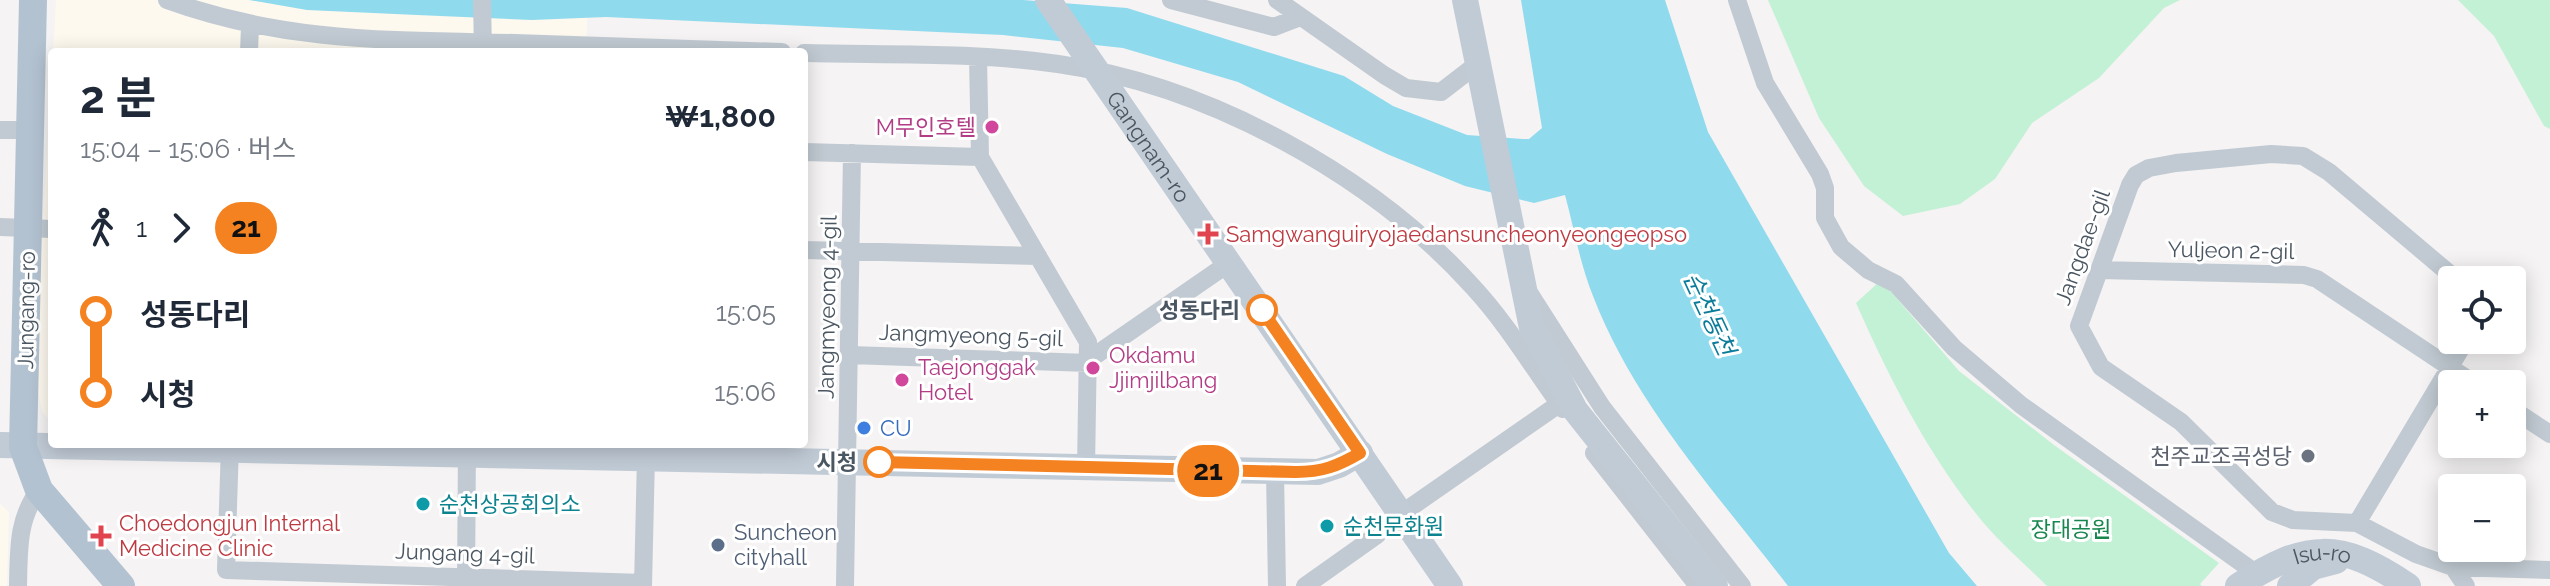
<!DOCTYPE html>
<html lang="ko">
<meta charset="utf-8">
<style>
body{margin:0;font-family:Raleway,"Noto Sans KR",sans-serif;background:#f6f6f7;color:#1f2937;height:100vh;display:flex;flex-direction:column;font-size:30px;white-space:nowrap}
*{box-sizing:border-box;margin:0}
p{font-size:26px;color:#747a83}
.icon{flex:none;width:44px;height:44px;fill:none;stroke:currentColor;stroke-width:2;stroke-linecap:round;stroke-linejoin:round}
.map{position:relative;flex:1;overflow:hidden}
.details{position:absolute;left:48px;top:48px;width:760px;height:400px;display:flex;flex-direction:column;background:#fff;border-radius:8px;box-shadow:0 4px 20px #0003}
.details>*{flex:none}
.badge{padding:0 16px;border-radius:26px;font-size:28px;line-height:52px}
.buttons{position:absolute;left:2438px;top:266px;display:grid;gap:16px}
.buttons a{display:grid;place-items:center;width:88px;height:88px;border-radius:8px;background:#fff;box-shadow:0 4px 20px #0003;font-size:40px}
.map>.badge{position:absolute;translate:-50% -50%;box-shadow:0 0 0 4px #fff}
.legs{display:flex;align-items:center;gap:12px;height:88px;padding:0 32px;font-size:26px}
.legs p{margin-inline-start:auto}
.overview{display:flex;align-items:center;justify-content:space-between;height:136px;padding:0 32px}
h1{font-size:44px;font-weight:700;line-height:60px}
ul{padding:0 32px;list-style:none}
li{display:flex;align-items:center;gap:28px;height:80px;font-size:30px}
li i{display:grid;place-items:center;width:12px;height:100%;margin:0 10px;background:currentColor}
li i::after{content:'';width:20px;height:20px;margin:-10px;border:6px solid;border-radius:50%;background:#fff}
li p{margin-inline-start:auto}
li:first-child i{background:linear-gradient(#0000 50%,currentColor 0)}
li:last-child i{background:linear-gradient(currentColor 50%,#0000 0)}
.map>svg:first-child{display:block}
.commercial{fill:#fdf9ef}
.green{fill:#c3f1d5}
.water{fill:#90daee}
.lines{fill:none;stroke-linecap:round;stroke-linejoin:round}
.street{stroke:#c1cad2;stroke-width:18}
.secondary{stroke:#c1cbd6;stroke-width:26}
.primary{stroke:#b3c2d1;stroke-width:28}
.line-1-casing{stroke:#fff;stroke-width:18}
.line-1{stroke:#f58220;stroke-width:12}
.hotel-dot{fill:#d1479c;stroke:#fff;stroke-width:3}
.health-dot{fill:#e0444e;stroke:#fff;stroke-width:3}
.stop-1-dot{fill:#fff;stroke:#f58220;stroke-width:4}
.shop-dot{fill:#3f7fe0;stroke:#fff;stroke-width:3}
.worship-dot{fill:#6b7280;stroke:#fff;stroke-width:3}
.culture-dot{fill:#0f9aa8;stroke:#fff;stroke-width:3}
.service-dot{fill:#5c6f8a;stroke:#fff;stroke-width:3}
.labels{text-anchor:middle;stroke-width:6;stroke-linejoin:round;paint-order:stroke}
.hotel-label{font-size:22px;fill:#b23c85;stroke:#fff;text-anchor:start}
.street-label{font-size:22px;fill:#4a5661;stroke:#fff}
.health-label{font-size:22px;fill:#be3a42;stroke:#fff;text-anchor:start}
.stop-label{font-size:22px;font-weight:bold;fill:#4a5661;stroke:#fff;text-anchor:end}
.shop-label{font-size:22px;fill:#366cbe;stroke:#fff;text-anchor:start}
.worship-label{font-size:22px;fill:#5b616d;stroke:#fff;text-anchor:end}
.culture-label{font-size:22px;fill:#0d838f;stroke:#fff;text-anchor:start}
.park-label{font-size:22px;fill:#17864f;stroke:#fff}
.service-label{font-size:22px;fill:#4e5e75;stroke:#fff;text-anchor:start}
.water-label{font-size:24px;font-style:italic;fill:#0c7c9b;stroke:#fff}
</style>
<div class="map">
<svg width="2550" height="586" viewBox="0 0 2550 586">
<rect width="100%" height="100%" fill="#f5f3f3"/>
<!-- commercial -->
<path class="commercial" d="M56 0H588L586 52H53Z
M52 67V424L42 411 34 371Z
M0 504 9 512 7 586H0Z"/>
<!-- green -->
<path class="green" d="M1768 0H2180L2164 8 2099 78 2032 123 1995 179 1960 204 1903 216 1864 186 1819 118Z
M2458 0H2550V129L2544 126 2494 36Z
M1881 280 1959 371 2054 445 2219 563 2200 584 2202 586H2047C2023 562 1994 538 1974 511 1924 447 1889 377 1856 303Z"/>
<!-- water -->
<path class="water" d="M249 0H1023L1127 8 1344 76 1393 106 1467 135 1523 139H1529L1542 128 1521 0H1665L1708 132 1949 553 1977 586H1788C1718 495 1635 405 1593 296 1580 264 1574 228 1565 195L1534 203 1465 186 1387 154 1238 82 1123 48 1003 35 606 17 532 20 417 15 307 10Z"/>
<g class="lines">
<!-- street -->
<path class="street" d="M167 0C286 43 391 40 515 43 604 46 693 49 782 52
M482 0 483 52
M1171 0 1274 27 1300 17
M1277 0 1384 75 1406 88 1441 92 1476 65
M1737 0 1765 83 1820 174 1825 188V218L1841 247 1868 270 1896 284 1954 348 2021 405 2257 574
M249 52 250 26
M804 53C888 55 975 52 1058 64 1208 85 1372 175 1473 287 1508 325 1533 368 1563 409
M978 58 980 157 1088 342 1086 469
M0 130H30
M804 152 980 157
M0 227 52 229
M804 250 1038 256
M2099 270 2304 275 2317 279 2475 384
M2457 280 2329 172 2303 156 2271 154 2176 163 2149 168 2136 175 2130 185 2079 326 2101 367 2181 422 2272 512 2293 520 2357 523 2416 554 2453 567 2550 570
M1530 294 1602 407 1742 586
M850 355 1089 363
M1090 359 1229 263
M2512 409 2550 434
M230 444 226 570 643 583
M1594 453 1698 586
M1275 472 1277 586
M1401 514 1559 404
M2357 523 2466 340
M2453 567 2466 586
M18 586C19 550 17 520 39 490
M466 586 467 444
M643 586 646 456
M845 586 852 153
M1305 586 1377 535"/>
<!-- secondary -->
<g class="secondary">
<path id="s1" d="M1048 0 1450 586"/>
<path d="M1465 0 1532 328 1575 410 1715 586"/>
<path d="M0 445 1318 472 1339 465 1360 453"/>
<path id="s2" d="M2238 586C2306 541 2341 540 2408 586"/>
<path d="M2290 586 2313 567 2336 561"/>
</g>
<!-- primary -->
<path class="primary" d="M33 0 23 447 39 490 121 586"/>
</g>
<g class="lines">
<defs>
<path id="line-1" d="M879 462 1296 472C1322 472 1338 466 1360 453L1262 310"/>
</defs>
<!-- line-1 casing -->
<use href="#line-1" class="line-1-casing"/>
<!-- line-1 -->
<use href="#line-1" class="line-1"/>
</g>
<!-- markers -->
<g class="hotel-dot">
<circle cx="992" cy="127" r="8"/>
<circle cx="1093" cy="368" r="8"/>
<circle cx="902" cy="380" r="8"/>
</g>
<g class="health-dot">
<path d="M1204 222h8v8h8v8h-8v8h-8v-8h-8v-8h8z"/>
<path d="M97 524h8v8h8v8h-8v8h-8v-8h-8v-8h8z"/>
</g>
<g class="stop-1-dot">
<circle cx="1262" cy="310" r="14"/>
<circle cx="879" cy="462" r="14"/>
</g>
<circle class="shop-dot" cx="864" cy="428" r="8"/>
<circle class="worship-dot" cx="2308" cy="456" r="8"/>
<g class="culture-dot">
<circle cx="423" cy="504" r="8"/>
<circle cx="1327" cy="526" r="8"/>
</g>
<circle class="service-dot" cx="718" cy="545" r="8"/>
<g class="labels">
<!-- hotel labels -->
<g class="hotel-label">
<text x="976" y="135" text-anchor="end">M무인호텔</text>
<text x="1109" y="363">Okdamu<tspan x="1109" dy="25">Jjimjilbang</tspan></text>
<text x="918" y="375">Taejonggak<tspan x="918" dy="25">Hotel</tspan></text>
</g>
<!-- street labels -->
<g class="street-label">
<text dy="8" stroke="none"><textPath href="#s1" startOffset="178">Gangnam-ro</textPath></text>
<text transform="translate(2082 247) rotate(-70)" y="8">Jangdae-gil</text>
<text transform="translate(2231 250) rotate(1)" y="8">Yuljeon 2-gil</text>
<text transform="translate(827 307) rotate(-89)" y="8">Jangmyeong 4-gil</text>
<text transform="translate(26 310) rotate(-89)" y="8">Jungang-ro</text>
<text transform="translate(971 335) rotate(2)" y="8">Jangmyeong 5-gil</text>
<text transform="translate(465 553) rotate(2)" y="8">Jungang 4-gil</text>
<text dy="8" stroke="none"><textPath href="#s2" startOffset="92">Isu-ro</textPath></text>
</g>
<!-- health labels -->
<g class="health-label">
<text x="1226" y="242">Samgwanguiryojaedansuncheonyeongeopso</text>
<text x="119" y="531">Choedongjun Internal<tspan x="119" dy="25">Medicine Clinic</tspan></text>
</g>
<!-- stop labels -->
<g class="stop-label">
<text x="1240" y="318">성동다리</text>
<text x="857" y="470">시청</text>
</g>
<!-- shop labels -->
<g class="shop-label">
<text x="880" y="436">CU</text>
</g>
<!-- worship labels -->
<g class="worship-label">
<text x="2292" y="464">천주교조곡성당</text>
</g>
<!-- culture labels -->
<g class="culture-label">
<text x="439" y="512">순천상공회의소</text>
<text x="1343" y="534">순천문화원</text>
</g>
<!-- park labels -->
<g class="park-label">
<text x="2071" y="537">장대공원</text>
</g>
<!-- service labels -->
<g class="service-label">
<text x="734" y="540">Suncheon<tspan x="734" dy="25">cityhall</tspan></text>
</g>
<!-- water labels -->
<g class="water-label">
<text transform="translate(1709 314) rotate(65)" y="8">순천동천</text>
</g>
</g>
</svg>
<div class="buttons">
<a><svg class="icon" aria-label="locate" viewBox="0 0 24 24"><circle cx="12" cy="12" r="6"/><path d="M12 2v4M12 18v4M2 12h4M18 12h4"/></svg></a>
<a>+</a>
<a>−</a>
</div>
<b class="badge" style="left:1208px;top:471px;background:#f58220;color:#111">21</b>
<section class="details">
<div class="overview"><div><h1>2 분</h1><p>15:04 – 15:06 · 버스</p></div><b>₩1,800</b></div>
<div class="legs"><svg class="icon" aria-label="walk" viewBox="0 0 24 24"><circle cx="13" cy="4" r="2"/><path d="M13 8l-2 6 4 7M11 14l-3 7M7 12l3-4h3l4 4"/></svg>1<svg class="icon" aria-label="forward" viewBox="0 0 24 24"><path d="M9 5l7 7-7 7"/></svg><b class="badge" style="background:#f58220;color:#111">21</b></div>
<ul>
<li><i style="color:#f58220"></i><b>성동다리</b><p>15:05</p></li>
<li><i style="color:#f58220"></i><b>시청</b><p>15:06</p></li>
</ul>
</section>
</div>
